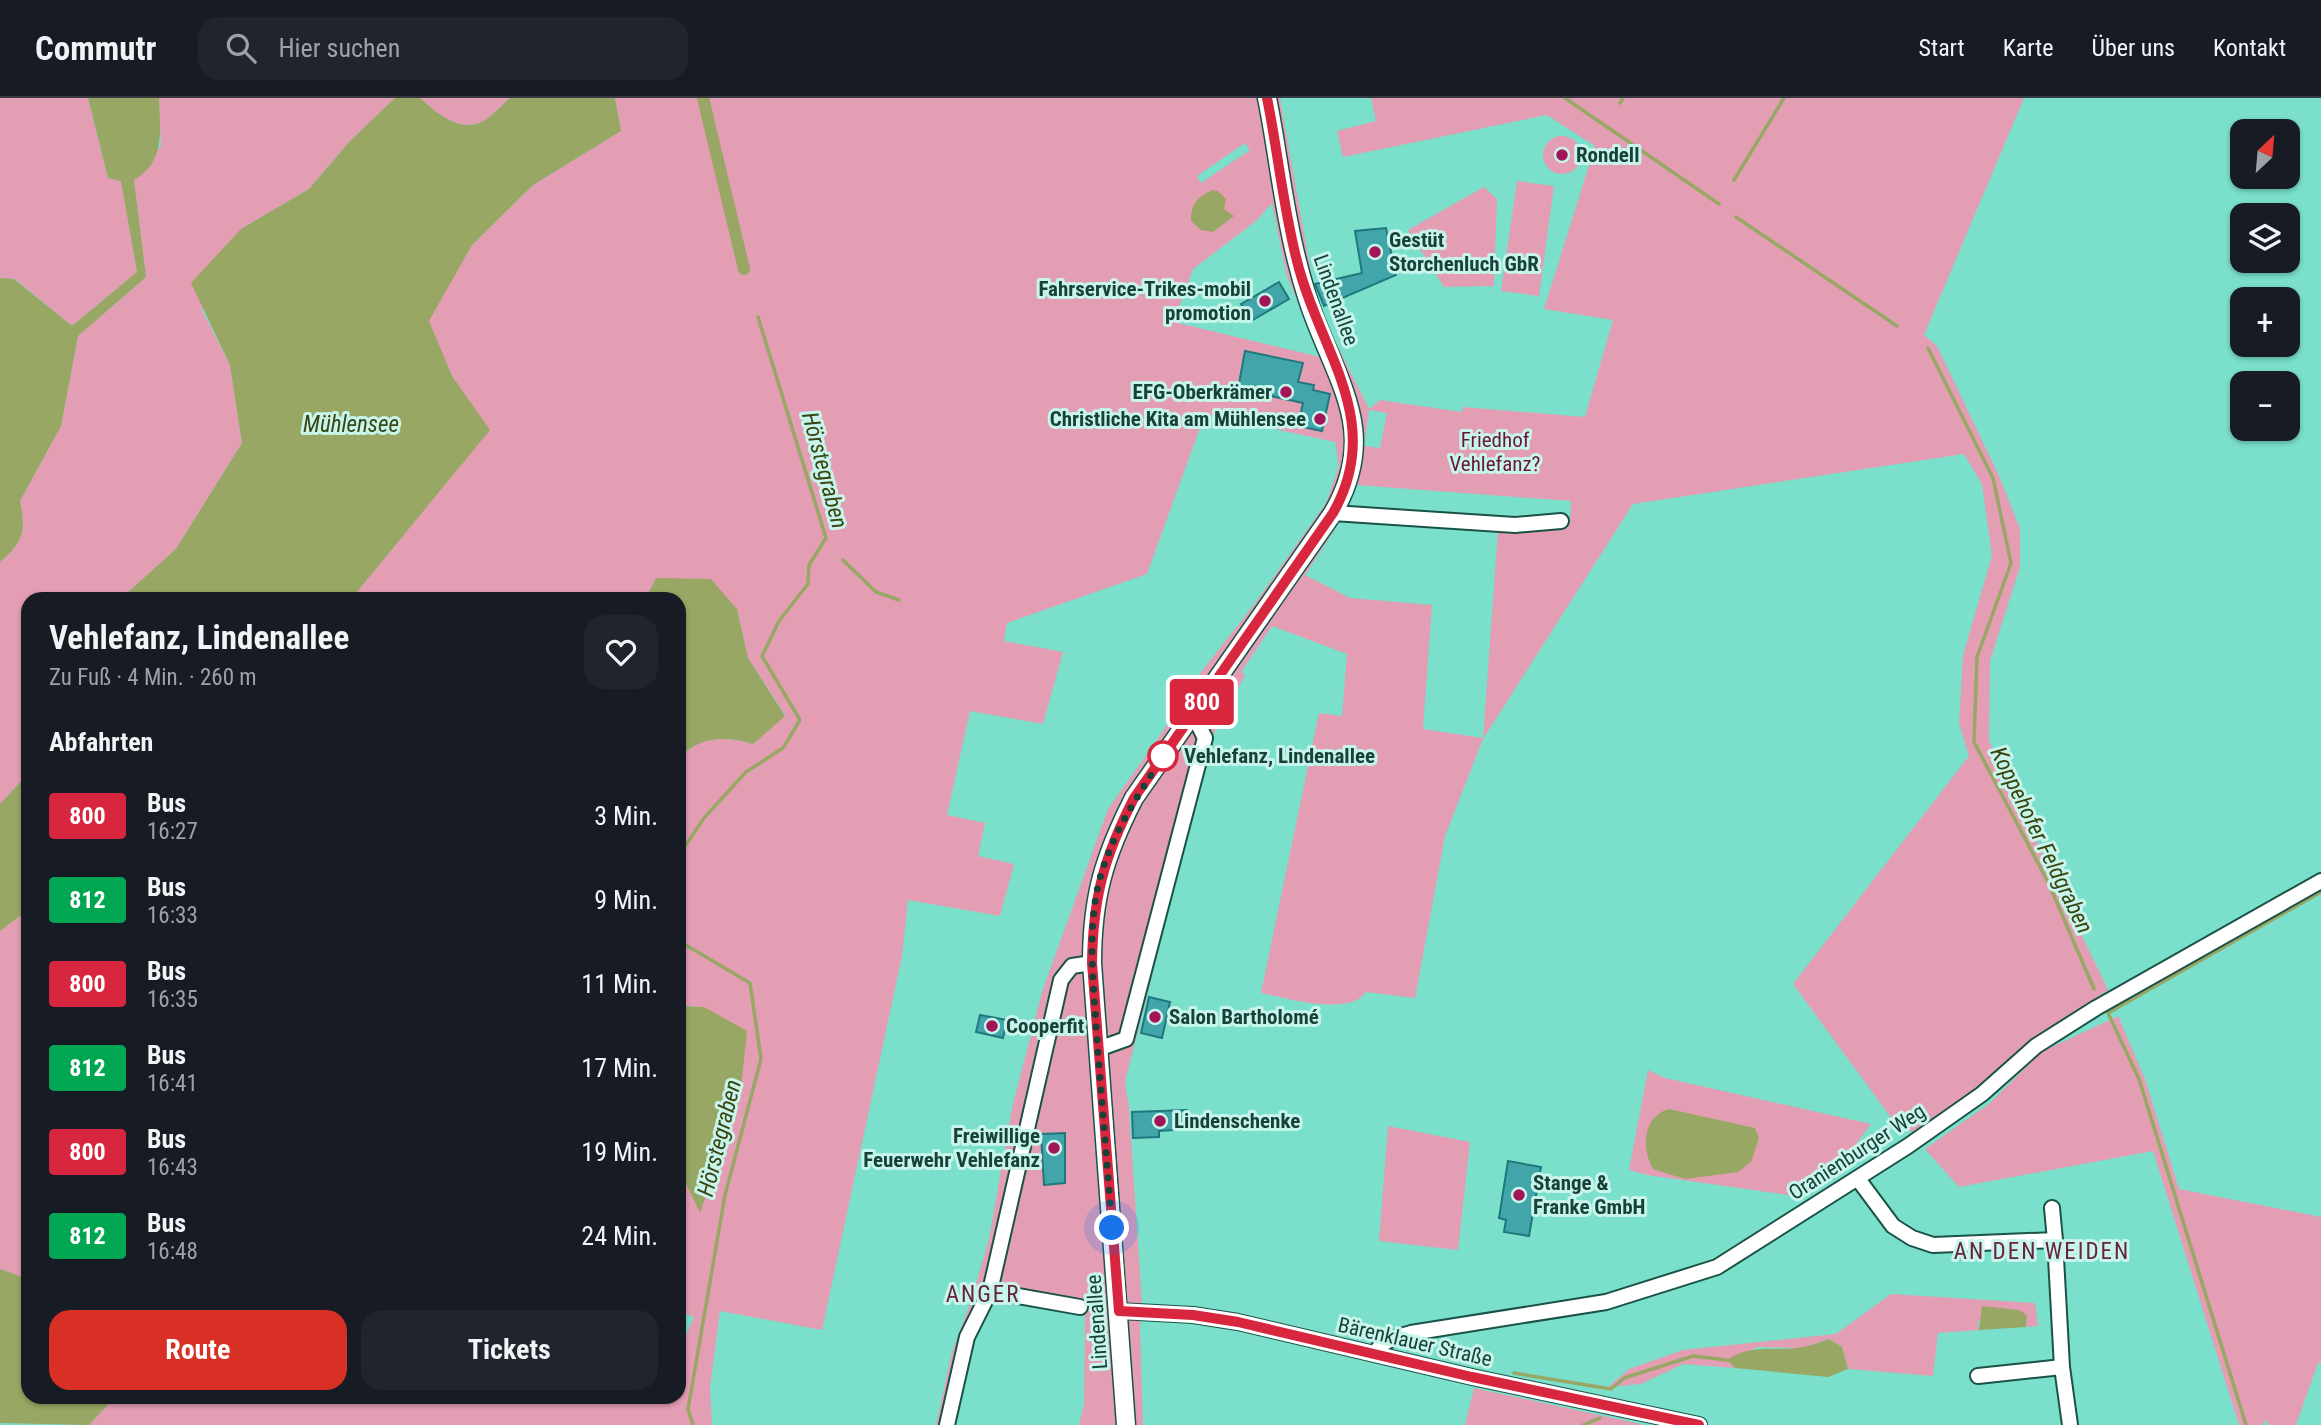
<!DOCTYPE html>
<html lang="de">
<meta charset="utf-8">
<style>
body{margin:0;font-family:"Roboto Condensed",sans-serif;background:#20242c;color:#f1f3f6;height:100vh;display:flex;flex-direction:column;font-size:26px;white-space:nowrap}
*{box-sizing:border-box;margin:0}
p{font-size:23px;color:#9ea1a6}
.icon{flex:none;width:38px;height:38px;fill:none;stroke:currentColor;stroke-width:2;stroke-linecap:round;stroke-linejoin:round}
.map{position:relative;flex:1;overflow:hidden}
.side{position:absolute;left:21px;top:494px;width:665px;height:812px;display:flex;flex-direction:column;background:#171b24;border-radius:21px;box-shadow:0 2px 5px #0004}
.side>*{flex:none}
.badge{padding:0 14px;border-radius:5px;font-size:24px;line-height:46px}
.needle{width:46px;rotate:26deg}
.fabs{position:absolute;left:2230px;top:21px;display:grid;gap:14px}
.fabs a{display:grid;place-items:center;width:70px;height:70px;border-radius:14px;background:#171b24;box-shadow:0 2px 5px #0004;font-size:35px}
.you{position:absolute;width:35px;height:35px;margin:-18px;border:5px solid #fff;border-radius:50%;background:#1a73e8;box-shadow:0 0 0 10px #1a73e833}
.map>.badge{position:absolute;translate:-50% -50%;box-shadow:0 0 0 4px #fff}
h2{padding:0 28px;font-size:26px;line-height:63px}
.round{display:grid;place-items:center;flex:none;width:74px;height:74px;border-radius:21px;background:#20242c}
.head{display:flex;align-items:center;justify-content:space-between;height:119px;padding:0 28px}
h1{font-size:33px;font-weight:700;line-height:52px}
.primary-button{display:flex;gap:14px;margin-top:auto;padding:14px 28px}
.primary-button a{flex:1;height:80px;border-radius:21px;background:#d93025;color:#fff;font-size:28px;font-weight:700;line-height:80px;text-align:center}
.primary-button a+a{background:#20242c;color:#f1f3f6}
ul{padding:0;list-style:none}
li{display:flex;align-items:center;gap:21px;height:84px;padding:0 28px}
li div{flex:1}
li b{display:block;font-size:26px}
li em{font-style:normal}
li .badge{min-width:77px;font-weight:700;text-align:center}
header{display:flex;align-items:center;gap:42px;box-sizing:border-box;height:98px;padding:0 35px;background:#171b24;border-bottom:2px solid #363941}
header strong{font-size:33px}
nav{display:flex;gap:38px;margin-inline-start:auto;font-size:24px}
.search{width:490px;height:63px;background:#20242c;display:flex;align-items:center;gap:18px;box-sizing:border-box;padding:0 24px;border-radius:21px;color:#9ea1a6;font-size:26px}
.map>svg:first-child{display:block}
.green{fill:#e49eb4;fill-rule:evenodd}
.water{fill:#98a764}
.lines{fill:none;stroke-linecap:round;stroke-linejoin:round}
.stream{stroke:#98a764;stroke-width:3.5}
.canal{stroke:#98a764;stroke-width:12}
.building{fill:#41a5aa;stroke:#20787c;stroke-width:2}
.minor-casing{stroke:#1a5248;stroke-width:18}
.major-casing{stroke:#1a5248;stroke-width:21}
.minor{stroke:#fff;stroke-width:14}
.major{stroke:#fff;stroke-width:18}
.line-casing{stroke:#fff;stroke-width:16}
.line{stroke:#d7263d;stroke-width:10}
.walk{stroke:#16423a;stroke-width:7;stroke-dasharray:0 12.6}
.poi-dot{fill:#a31458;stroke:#c7f5eb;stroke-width:2.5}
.stop-dot{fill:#fff;stroke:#d7263d;stroke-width:3.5}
.labels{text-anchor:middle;stroke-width:6;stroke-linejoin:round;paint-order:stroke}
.poi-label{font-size:21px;font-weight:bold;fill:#16423a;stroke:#c7f5eb;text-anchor:start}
.street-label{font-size:21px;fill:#16423a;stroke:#c7f5eb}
.park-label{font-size:21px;fill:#6a153a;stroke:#c7f5eb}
.stop-label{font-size:21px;font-weight:bold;fill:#16423a;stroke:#c7f5eb;text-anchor:start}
.water-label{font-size:23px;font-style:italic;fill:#3a4411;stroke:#c7f5eb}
.neighbourhood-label{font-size:23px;letter-spacing:2px;fill:#66233d;stroke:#c7f5eb}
</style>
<header>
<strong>Commutr</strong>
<div class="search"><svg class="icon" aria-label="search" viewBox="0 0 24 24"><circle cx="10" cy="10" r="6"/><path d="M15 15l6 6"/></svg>Hier suchen</div>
<nav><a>Start</a><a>Karte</a><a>Über uns</a><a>Kontakt</a></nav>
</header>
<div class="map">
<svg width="2321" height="1327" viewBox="0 0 2321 1327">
<rect width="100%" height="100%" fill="#7adfcb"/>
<!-- green -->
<path class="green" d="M0 0H88L108 80 121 82 137 174 72 228 15 181 0 180Z
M159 0H395L350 43 309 91 241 131 202 212 230 267 242 345 176 451 127 496H81L75 500H28V676L0 706V464C24 444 26 432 20 403L61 328 78 238 146 179 134 82 161 48Z
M420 0H510C501 7 490 22 479 25 456 33 436 14 420 0Z
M615 0H1280L1312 180 1325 223 1369 311 1380 302 1462 314 1463 309 1585 319 1613 222 1544 211 1595 48 1547 17 1343 59 1337 33 1376 23 1371 0H2024L1924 237 1937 248 2000 380 2020 431V469L1990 563 1989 643 2108 892 2029 944 1975 992 1912 1034 1895 1025 1793 886 1969 658 1959 626 1963 557 1992 458 1982 386 1964 356 1633 406 1483 641 1445 738 1415 900 1366 894C1349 919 1287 900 1261 895L1319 615 1342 618 1347 556 1272 528 1241 574 1245 577 1213 637 1125 984 1129 1010 1142 1206 1140 1230 1143 1327H1079L1084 1306 1085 1206 999 1189 970 1244 952 1327H936L952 1254 970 1206 989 1141 1012 1010 1042 894 1108 711 1157 642 1201 574 1253 508 1326 405 1339 368 1335 344 1205 316 1147 476 1007 525 1004 543 1063 554 1043 626 970 613 947 717 985 725 978 758 1014 766 1000 818 908 802 902 858 822 1232 720 1213 710 1290 712 1327H89L115 1299 679 1298V1252L694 1219 679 1214V1071L700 1114 704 909 679 908V660C700 638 726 638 753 646L785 617 748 560 737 511 656 480 646 500H352L489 332 452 278 428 223 472 147 533 87 621 33ZM1245 45 1250 52 1201 85 1197 78ZM1272 105 1286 175 1320 259 1174 224 1193 171 1256 123ZM1369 312 1387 315 1380 350 1364 348ZM1357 387 1571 403 1570 425 1498 433 1483 640 1423 631 1432 507 1350 500 1305 477 1341 422Z
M1543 57a19 19 0 1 1 38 0a19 19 0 1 1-38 0Z
M1517 83 1554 88 1539 198 1501 193Z
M1484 89 1497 101 1494 188 1444 189 1408 132Z
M28 812V1181L0 1171V833Z
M2118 918 2145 981 2179 1091 2321 1119V1265H2318L2296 1327H2269L2266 1322 2262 1327H2239L2153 1053 1959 1089 1925 1051 1990 1005 2041 954Z
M1648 972 1665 980 1871 1026 1854 1049 1845 1074 1803 1099 1647 1077 1629 1072Z
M1388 1028 1470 1044 1458 1152 1379 1143Z
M1891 1196 2035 1205 2038 1228 2026 1229 2027 1217 1978 1223 1979 1232 1938 1235 1933 1278 1848 1271 1842 1249 1829 1241 1802 1250 1758 1249 1727 1262 1735 1270 1683 1266 1641 1286 1608 1289 1629 1271 1683 1252 1836 1236Z
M1474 1290 1627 1323 1645 1327H1465Z"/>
<!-- water -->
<path class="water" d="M88 0H159C160 31 166 64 134 82L146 179 78 238 61 328 20 403C26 432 24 444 0 464V180L14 181 72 228 137 174 121 83 108 80Z
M395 0H420C436 14 456 33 479 25 490 22 501 7 510 0H615L621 33 533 87 472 147 429 223 452 278 490 332 352 500H75L81 496 127 495 176 451 242 345 230 267 191 185 241 131 309 91 350 43Z
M1212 92 1218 93 1226 101 1224 111 1234 118 1213 134 1201 132 1191 123C1191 105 1197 100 1212 92Z
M656 480 711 481 737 511 748 560 785 618 753 646C726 638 700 638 679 660V500H646Z
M28 676V812L0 833V706Z
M679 908 704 909 747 933 740 999 700 1115 679 1071Z
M1669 1011 1755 1030 1759 1040 1751 1064 1738 1074 1685 1081 1653 1071C1641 1050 1643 1018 1669 1011Z
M0 1171 28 1181V1298L115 1299 89 1327 0 1325Z
M1982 1208 2019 1212 2027 1217 2026 1229 1979 1232Z
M1829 1241 1842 1249 1848 1271 1828 1279 1735 1270 1727 1262C1752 1245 1775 1254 1802 1249 1811 1248 1820 1244 1829 1241Z"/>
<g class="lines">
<!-- stream -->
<path class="stream" d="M1565 0 1719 106
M1620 5 1623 0
M1734 82 1784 0
M1736 119 1897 228
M1928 250 1993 380 2011 465 1977 559 1974 644 2048 784 2094 891
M843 462 876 494 899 502
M679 757 704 720 746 674 783 650 800 622 762 558 779 523 808 486 809 467 826 440 758 219
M679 843 750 885 761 961 725 1097 688 1311 693 1327
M1514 1275 1611 1291 1624 1280 1693 1258 1727 1262
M1583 1327 1600 1320
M2246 1327 2139 981 2108 915 2321 794"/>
<!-- canal -->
<path class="canal" d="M703 0 744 171"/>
</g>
<!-- building -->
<path class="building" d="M1386 130 1396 177 1324 208 1315 186 1362 175 1355 133Z
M1279 184 1289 201 1251 223 1241 206Z
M1245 253 1303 265 1298 284 1314 287 1313 292 1330 296 1322 333 1298 328 1303 305 1238 291Z
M1149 899 1170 904 1162 940 1141 935Z
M980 917 1007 922 1003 940 976 934Z
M1187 1012 1188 1031 1159 1033V1039L1133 1040 1132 1014Z
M1065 1035V1085L1044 1087 1041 1036Z
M1508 1063 1541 1069 1529 1138 1504 1134 1506 1122 1499 1120Z"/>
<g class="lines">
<defs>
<path id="minor" d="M1333 415 1515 427 1561 423
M1098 951 1126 941 1205 640 1193 616
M1858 1081 1893 1128 1912 1140 1933 1147 2055 1142 2062 1269 2070 1327
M2052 1110 2055 1142
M990 1193 1080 1209
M1119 1213 1193 1217 1238 1224 1472 1279 1699 1327
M1375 1256C1381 1242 1398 1239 1411 1235L1606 1204 1717 1169 1908 1048 1982 996 2036 948 2096 910 2321 783
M1978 1278 2062 1269
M947 1327 967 1239 990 1193 1061 882 1072 868 1092 865"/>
<path id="major" d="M1126 1327 1092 865C1092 799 1104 759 1134 700L1333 415C1376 340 1344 295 1316 224 1308 204 1302 183 1297 163 1283 109 1278 54 1267 0"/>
</defs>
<!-- minor casing -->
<use href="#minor" class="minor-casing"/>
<!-- major casing -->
<use href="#major" class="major-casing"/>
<!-- minor -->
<use href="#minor" class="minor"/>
<!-- major -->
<use href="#major" class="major"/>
</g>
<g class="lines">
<defs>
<path id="line" d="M1267 0C1278 54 1283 109 1297 163 1319 253 1386 322 1333 415L1134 700C1104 759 1093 799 1092 865L1119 1213 1193 1217 1238 1224 1472 1279 1699 1327"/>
</defs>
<!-- line casing -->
<use href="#line" class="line-casing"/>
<!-- line -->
<use href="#line" class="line"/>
<!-- walk -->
<path class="walk" d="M1112 1130C1107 1063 1101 996 1096 928 1093 879 1087 829 1100 780 1114 731 1137 700 1163 658"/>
</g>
<!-- markers -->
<g class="poi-dot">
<circle cx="1562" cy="57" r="7"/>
<circle cx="1375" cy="154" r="7"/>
<circle cx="1265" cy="203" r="7"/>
<circle cx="1286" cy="294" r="7"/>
<circle cx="1320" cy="321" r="7"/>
<circle cx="1155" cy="919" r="7"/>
<circle cx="992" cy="928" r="7"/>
<circle cx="1160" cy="1023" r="7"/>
<circle cx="1054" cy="1050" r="7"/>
<circle cx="1519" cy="1097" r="7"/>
</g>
<circle class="stop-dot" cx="1163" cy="658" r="14"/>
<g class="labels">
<!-- poi labels -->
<g class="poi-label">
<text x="1576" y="64">Rondell</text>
<text x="1389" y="149">Gestüt<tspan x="1389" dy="24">Storchenluch GbR</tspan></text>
<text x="1251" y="198" text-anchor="end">Fahrservice-Trikes-mobil<tspan x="1251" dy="24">promotion</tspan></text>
<text x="1272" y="301" text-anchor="end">EFG-Oberkrämer</text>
<text x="1306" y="328" text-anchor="end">Christliche Kita am Mühlensee</text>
<text x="1169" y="926">Salon Bartholomé</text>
<text x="1006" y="935">Cooperfit</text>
<text x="1174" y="1030">Lindenschenke</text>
<text x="1040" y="1045" text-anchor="end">Freiwillige<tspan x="1040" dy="24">Feuerwehr Vehlefanz</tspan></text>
<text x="1533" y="1092">Stange &amp;<tspan x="1533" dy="24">Franke GmbH</tspan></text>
</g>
<!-- street labels -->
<g class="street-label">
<text transform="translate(1336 202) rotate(70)" y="7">Lindenallee</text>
<text transform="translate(1857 1054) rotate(-33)" y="7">Oranienburger Weg</text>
<text transform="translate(1097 1224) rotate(-94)" y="7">Lindenallee</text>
<text transform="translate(1415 1244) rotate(13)" y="7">Bärenklauer Straße</text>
</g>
<!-- park labels -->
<g class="park-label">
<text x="1495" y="349">Friedhof<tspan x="1495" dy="24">Vehlefanz?</tspan></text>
</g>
<!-- stop labels -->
<g class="stop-label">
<text x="1184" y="665">Vehlefanz, Lindenallee</text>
</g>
<!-- water labels -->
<g class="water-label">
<text x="351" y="334">Mühlensee</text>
<text transform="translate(825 372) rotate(75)" y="8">Hörstegraben</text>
<text transform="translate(2042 742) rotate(64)" y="8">Koppehofer Feldgraben</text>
<text transform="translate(719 1040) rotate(-76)" y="8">Hörstegraben</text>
</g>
<!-- neighbourhood labels -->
<g class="neighbourhood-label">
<text x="2042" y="1161">AN DEN WEIDEN</text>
<text x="983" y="1204">ANGER</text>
</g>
</g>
</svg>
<div class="fabs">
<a><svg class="needle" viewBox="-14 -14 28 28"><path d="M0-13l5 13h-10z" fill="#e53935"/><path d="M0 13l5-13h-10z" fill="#9ea1a6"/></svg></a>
<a><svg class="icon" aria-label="layers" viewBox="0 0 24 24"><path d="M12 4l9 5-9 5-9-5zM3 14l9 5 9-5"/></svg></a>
<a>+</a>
<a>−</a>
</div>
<div class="you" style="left:1112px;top:1130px"></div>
<b class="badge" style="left:1202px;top:604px;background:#d7263d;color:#fff">800</b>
<section class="side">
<div class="head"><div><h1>Vehlefanz, Lindenallee</h1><p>Zu Fuß · 4 Min. · 260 m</p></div><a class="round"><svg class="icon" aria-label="heart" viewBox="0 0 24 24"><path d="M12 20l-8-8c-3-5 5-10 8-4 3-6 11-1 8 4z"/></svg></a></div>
<h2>Abfahrten</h2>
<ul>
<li><span class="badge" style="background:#d7263d;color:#fff">800</span><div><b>Bus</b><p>16:27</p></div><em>3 Min.</em></li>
<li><span class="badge" style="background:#00a651;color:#fff">812</span><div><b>Bus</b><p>16:33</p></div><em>9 Min.</em></li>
<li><span class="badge" style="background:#d7263d;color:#fff">800</span><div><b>Bus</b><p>16:35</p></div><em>11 Min.</em></li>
<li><span class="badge" style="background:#00a651;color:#fff">812</span><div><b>Bus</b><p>16:41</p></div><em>17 Min.</em></li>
<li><span class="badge" style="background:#d7263d;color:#fff">800</span><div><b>Bus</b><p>16:43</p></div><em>19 Min.</em></li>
<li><span class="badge" style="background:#00a651;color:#fff">812</span><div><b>Bus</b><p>16:48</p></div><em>24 Min.</em></li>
</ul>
<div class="primary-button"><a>Route</a><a>Tickets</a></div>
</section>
</div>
